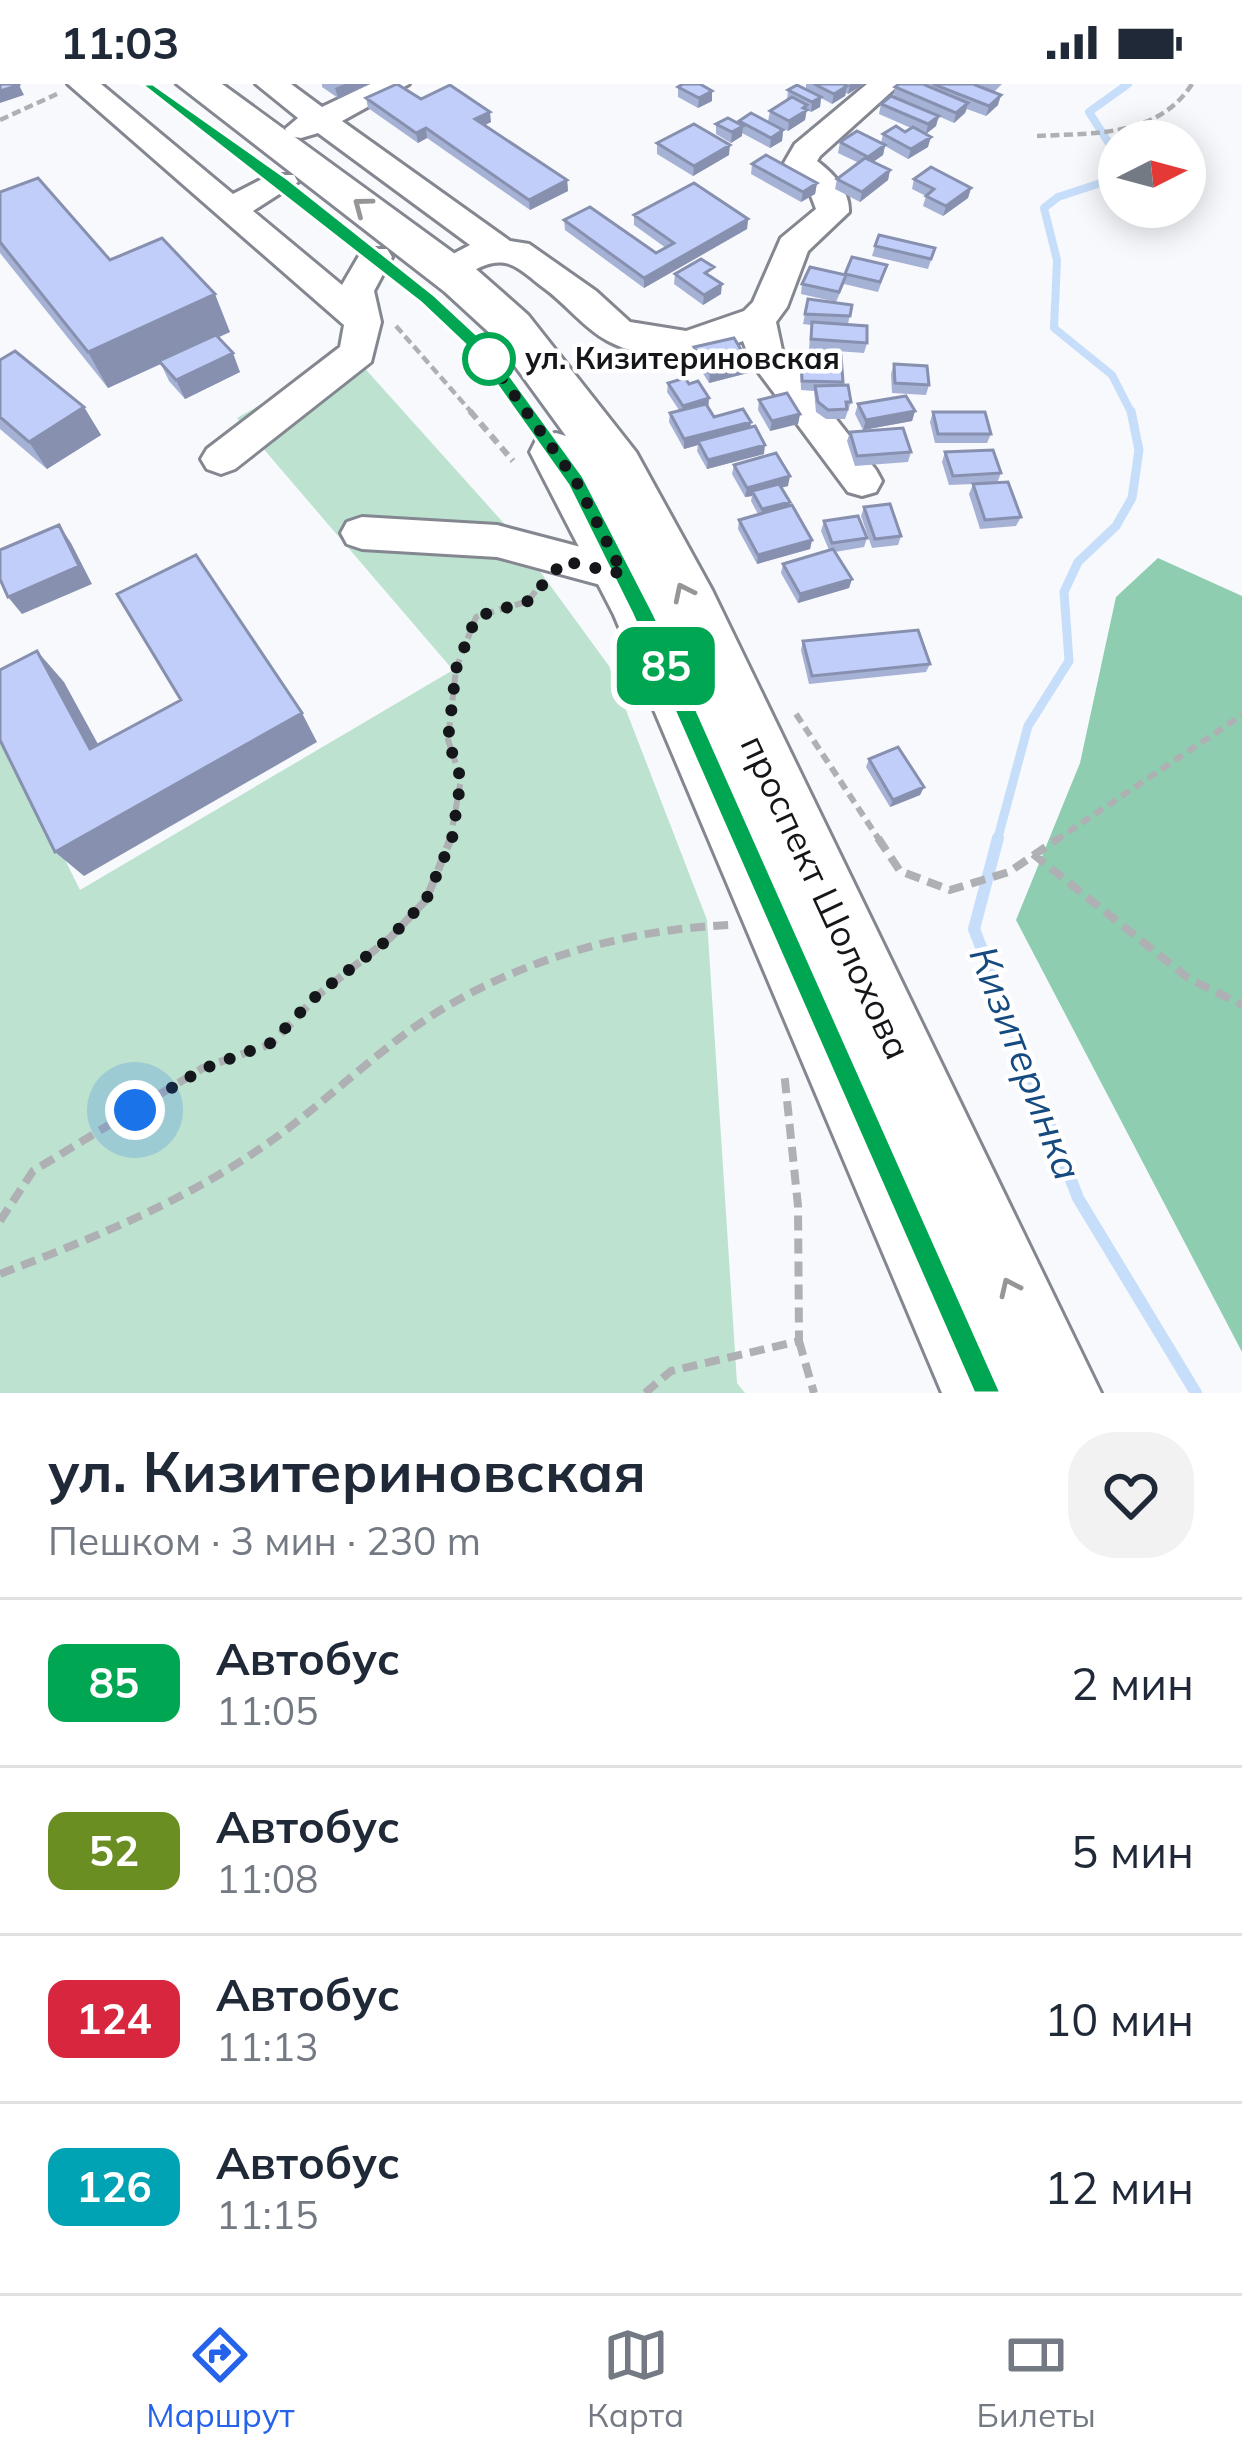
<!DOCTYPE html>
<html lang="ru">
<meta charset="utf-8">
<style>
body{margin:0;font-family:Mulish,sans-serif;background:#f2f2f3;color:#1f2937;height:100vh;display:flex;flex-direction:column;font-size:45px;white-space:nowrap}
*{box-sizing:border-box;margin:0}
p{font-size:39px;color:#747a83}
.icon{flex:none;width:66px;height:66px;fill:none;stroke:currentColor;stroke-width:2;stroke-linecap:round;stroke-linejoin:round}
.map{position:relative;height:1309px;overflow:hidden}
.drawer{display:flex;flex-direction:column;background:#fff;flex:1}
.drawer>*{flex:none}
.badge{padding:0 24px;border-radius:18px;font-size:42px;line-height:78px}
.needle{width:78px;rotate:84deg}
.fabs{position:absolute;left:1098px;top:36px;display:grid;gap:24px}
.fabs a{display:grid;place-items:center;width:108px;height:108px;border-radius:50%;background:#fff;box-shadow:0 6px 30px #0003;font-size:60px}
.you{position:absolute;width:60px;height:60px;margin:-30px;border:9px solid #fff;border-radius:50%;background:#1a73e8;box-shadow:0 0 0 18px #1a73e833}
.map>.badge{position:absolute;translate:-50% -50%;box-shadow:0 0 0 6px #fff}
.round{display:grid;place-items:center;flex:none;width:126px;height:126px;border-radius:48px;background:#f2f2f3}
.summary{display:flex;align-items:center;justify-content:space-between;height:204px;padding:0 48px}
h1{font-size:57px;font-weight:700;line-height:90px}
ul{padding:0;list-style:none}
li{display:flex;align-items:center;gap:36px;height:168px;padding:0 48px;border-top:3px solid #e0e1e3}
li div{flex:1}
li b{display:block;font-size:45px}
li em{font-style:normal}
li .badge{min-width:132px;font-weight:700;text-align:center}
.status{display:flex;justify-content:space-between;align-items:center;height:84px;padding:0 60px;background:#fff;direction:ltr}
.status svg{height:33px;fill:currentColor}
.tab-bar{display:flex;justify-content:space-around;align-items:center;height:168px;border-top:3px solid #e0e1e3;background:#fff;font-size:33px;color:#747a83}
.tab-bar a{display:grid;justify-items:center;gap:6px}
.tab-bar .active{color:#2563eb}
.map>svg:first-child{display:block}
.green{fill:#bde2cf}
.forest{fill:#8fcdb0}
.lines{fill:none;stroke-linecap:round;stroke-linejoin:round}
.stream-far2{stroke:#c7defa;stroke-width:8}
.stream-far1{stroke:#c7defa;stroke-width:9}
.stream{stroke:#c7defa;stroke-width:12}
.minor-casing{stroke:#848790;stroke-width:6}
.major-casing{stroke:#848790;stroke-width:6}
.path-far2{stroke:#afb0b4;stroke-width:4.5;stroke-dasharray:9 4.5;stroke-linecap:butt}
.path-far1{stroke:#afb0b4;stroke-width:6;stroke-dasharray:10 6;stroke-linecap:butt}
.path{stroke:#afb0b4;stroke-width:8;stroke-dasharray:15 8;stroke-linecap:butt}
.minor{fill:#fff;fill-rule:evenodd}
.major{fill:#fff;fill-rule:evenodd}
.wall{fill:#a6b1d6}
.shaded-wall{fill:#8790ae}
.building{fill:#c1cef9;stroke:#8790ae;stroke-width:3}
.oneway{stroke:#969698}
.line{fill:#00a651;stroke:#fff;stroke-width:3}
.walk{stroke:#15161a;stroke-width:12;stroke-dasharray:0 21.6}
.stop-dot{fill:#fff;stroke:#00a651;stroke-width:6}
.labels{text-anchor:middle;stroke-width:9;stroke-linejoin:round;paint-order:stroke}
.far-stop-label{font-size:30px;font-weight:bold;fill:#15161a;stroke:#fff;text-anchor:start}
.street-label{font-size:36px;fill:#15161a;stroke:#fff}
.water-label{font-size:39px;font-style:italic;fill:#164b81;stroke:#fff}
</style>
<div class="status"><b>11:03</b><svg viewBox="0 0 49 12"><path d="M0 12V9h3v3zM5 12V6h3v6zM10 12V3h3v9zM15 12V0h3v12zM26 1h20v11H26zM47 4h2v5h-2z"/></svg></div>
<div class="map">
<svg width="1242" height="1309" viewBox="0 0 1242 1309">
<rect width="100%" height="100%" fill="#f8f9fd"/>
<!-- green -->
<path class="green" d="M351 269 509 445 609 582 707 836 737 1299 745 1309H0V644L80 806 453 586 237 334Z"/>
<!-- forest -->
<path class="forest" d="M1158 474 1242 512V1268L1016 836 1080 679 1116 513Z"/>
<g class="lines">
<!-- stream-far2 -->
<path class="stream-far2" d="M1119 75 1089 28 1128 0
M1119 93 1058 113 1044 124 1057 176 1054 244 1112 291 1132 330"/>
<!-- stream-far1 -->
<path class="stream-far1" d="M997 757 1028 642 1069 577 1064 508 1078 478 1116 442 1132 414 1139 366 1131 327"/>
<!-- stream -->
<path class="stream" d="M998 754 974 845 1078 1114 1196 1309"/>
<defs>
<path id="minor" d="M68 0H101L233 110 270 91H294L298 98 253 127 342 201 363 165H387L392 173 374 207 381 238 371 278 235 385 221 390 207 385 201 375 207 365 340 263 344 241Z
M256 0H291L322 23 370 0H409L342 37 510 157 529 160 596 207 630 238 686 247 744 227 753 218 781 154 816 125 807 101 784 79 795 60 867 0H900L820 72 817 77C833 89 850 107 849 128L808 167 787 223 776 238 782 266 876 386 882 397 876 408 862 412 848 408 751 278 743 257C701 274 649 279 608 257 585 245 565 219 544 204 533 196 518 181 505 179 478 175 463 202 436 195L430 187 436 179 470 161 318 49 301 54 290 52 285 45 298 34Z
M362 433 497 441 638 478 645 490 638 502 623 507 497 473 362 465 347 460 341 449 347 438Z"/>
<path id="major" d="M177 0H222L477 186 528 231 636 368 712 506 1101 1309H942L614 531 530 368 537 354 556 349 566 352 494 253 445 208Z"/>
</defs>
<!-- minor casing -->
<use href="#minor" class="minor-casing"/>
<!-- major casing -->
<use href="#major" class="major-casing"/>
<!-- path-far2 -->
<path class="path-far2" d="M0 36 57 10
M1037 52C1094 49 1158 53 1192 0
M396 242 473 330"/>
<!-- path-far1 -->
<path class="path-far1" d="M470 327 513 377
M796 630 880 757
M450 757 461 695 448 656 456 585 476 533 528 517 538 504
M1055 757 1242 631"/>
<!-- path -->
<path class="path" d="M878 754 900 787 950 806 1009 788 1059 754
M1033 770 1188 894 1242 921
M0 1137 33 1087 203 984 271 960 318 911 390 854 426 816 451 754
M0 1190C88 1156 176 1121 255 1068 308 1033 354 988 405 950 497 882 616 846 729 841
M799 1257 814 1309
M645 1309 671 1287 799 1257 798 1122 784 987"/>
<!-- minor -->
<use href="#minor" class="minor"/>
<!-- major -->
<use href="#major" class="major"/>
</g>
<!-- wall -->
<path class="wall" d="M322 0H370L338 14 322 3Z
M806 0H864L848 10 846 9 845 12 832 20 821 14 820 23 811 28 807 26 805 36 788 47 768 37 770 27 787 16 788 6 806 5Z
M899 0H1002L994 8 998 21 986 32 967 25 965 29 954 39 938 32 936 42 926 50 928 63 908 75 885 62 883 71 873 78 890 86 888 96 860 118 835 105 837 95 859 79 838 69 840 58 881 59 883 50 905 48 911 44 879 30 881 20 893 13 895 3Z
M678 3 712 17 698 24 678 13Z
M366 14 421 15 491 38 485 41 567 96 568 107 530 126 427 54 418 59 368 24Z
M739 37 783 46 782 57 770 64 742 49V52L731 59 716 50V40L739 39Z
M657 59 729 71 693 92 657 70Z
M752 80 817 99 815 110 801 118 751 90Z
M914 95 971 104 968 114 943 132 923 122 926 112 912 105Z
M0 108 230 248 218 253 240 288 185 315 169 297 161 280 108 304 0 169Z
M634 131 748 135 747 145 644 204 565 146 564 136 656 169 666 164 634 141Z
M875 162 935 164 928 185 872 172Z
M675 190 713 194 721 210 703 221 674 200Z
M845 191H884L878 208 844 200 836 218 801 210 802 200Z
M808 215 852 221 848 240 867 259 864 269 809 265 811 241 803 240Z
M694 263 748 289 709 299 693 273Z
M801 269 843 298 842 301 851 318 845 335H826L816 328 814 307 801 306 800 279Z
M0 276 84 323 101 351 47 385 0 345Z
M894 280 929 301 926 311 892 309 891 290Z
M668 299 689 300 709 314 708 324 714 333 751 338 750 343 764 370 707 385 697 367 698 361 684 365 669 338 670 329 679 326 667 308Z
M759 316 800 330 798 340 770 347 758 326Z
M858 320 915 327 912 337 863 346 855 330Z
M933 328 991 350 987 359H935L930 338Z
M850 348 911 368 908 378 855 382 847 357Z
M945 368 1001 389 997 399 949 401 942 378Z
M734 381 788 402 781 403 790 418 789 422 812 456 810 465 757 480 738 445 739 436 758 430 751 417 752 412 745 413 732 390Z
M973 400 1021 433 1016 442 980 445 969 410Z
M864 423 901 452 898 461 872 464 861 432Z
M824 437 867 454 864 463 835 468 852 495 849 504 798 519 781 489 783 480 829 466 821 447Z
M803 557 930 580 926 588 809 600 801 566Z
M869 675 924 703 920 711 890 723 866 683Z"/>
<!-- shaded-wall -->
<path class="shaded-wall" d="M345 0H370L338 14 335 4Z
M850 0H864L848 10Z
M19 1 24 11 0 19V7Z
M847 2 845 12 832 20 834 10Z
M712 7V17L698 24 699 14Z
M1001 11 998 21 986 32 989 22Z
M821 13 820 23 811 28 812 18Z
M968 19 965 29 954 39 956 29Z
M807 21 805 36 788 47 789 37Z
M490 28 491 38 477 45 475 35Z
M939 32 936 42 926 50 928 40Z
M743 42 742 52 731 59 732 48Z
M426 44 427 54 418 59 416 49Z
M783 46 782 57 770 64 771 54Z
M931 53 928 63 908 75 911 65Z
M730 61 729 71 693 92 694 82Z
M885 61 883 71 866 83 868 73Z
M890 86 888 96 860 118 862 108Z
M567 96 568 107 530 126 529 116Z
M817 99 815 110 801 118 803 108Z
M971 104 968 114 943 132 946 122Z
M748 135 747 145 644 204V194Z
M722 200 721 210 703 221 704 211Z
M215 210 230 248 108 304 88 268Z
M233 269 240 288 185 315 176 296Z
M749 279 748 289 709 299 710 289Z
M709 314 708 324 682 332 683 322Z
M84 323 101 351 47 385 29 358Z
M915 327 912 337 863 346 866 336Z
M800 330 798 340 770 347 772 337Z
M751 338 750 347 698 357V361L684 365V355Z
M765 361 764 370 707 385 708 376Z
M790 392 788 402 754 411 752 407V412L745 413 747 404Z
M790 418 788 427 761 435 762 425Z
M59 441 71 459 92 500 22 530 8 513Z
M812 456 810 465 757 480 758 471Z
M852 495 849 504 798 519 800 510Z
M37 567 64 598 116 693 90 665Z
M302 629 317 658 84 792 55 768Z
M924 703 920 711 890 723 893 716Z"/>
<!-- building -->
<path class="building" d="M0 0H19V1L0 7Z
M397 0 421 15 450 1 490 28 475 35 567 96 529 116 426 44 416 49 366 14Z
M683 0H700L712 7 699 14 678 3Z
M814 0H843L847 2 834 10Z
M899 0H923L968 19 956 29 895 3Z
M933 0H973L1001 11 989 22Z
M797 1 821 13 812 18 788 6Z
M891 12 939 32 928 40 881 20Z
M792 13 807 21 803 24 807 26 789 37 770 27Z
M751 29 783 46 771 54 739 37Z
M728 34 743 42 732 48 716 40Z
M694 40 730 61 694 82 657 59Z
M896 42 905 48 913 43 931 53 911 65 883 50Z
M857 47 885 61 868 73 840 58Z
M766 71 817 99 803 108 752 80Z
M865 74 890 86 862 108 837 95Z
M931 83 971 104 946 122 926 112 934 105 914 95Z
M38 94 110 176 162 154 215 210 88 268 0 158V108Z
M694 99 748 135 644 194 564 136 590 123 656 169 674 159 634 131Z
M879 151 935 164 931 175 875 162Z
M852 173 887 181 880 198 845 190Z
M701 175 714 183 705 189 722 200 704 211 675 190Z
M810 183 846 191 839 208 802 200Z
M808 215 852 221 850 232 805 230Z
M812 238 867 242V259L811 255Z
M216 251 233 269 176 296 159 277Z
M734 254 749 279 710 289 694 263Z
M15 267 84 323 29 358 0 333V276Z
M801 269 841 271 843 298 802 297Z
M894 280 927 282 929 301 895 299Z
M685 294 689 300 698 297 709 314 683 322 668 299Z
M848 301 851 318H846L847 325 828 326 818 318 815 302Z
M787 309 800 330 772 337 759 316Z
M906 312 915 327 866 336 858 320Z
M706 320 714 333 743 325 751 338 684 355 670 329Z
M933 328H985L991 350H938Z
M755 342 765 361 708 376 698 357Z
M903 344 911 368 857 372 850 348Z
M993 366 1001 389 953 392 945 368Z
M776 369 790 392 747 404 734 381Z
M1008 398 1021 433 985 436 973 400Z
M779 400 790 418 762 425 752 407Z
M890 420 901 452 875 455 864 423Z
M792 421 812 456 758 471 739 436Z
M858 432 867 454 832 459 824 437Z
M59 441 79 482 8 513 0 495V466Z
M833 465 852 495 800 510 783 480Z
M196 471 302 629 55 768 0 656V586L37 567 90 665 181 616 117 510Z
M918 546 930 580 812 592 803 557Z
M898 663 924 703 893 716 869 675Z"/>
<!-- one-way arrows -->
<defs><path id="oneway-chevron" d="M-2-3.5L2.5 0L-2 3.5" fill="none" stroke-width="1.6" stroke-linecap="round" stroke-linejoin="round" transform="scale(3)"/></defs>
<g class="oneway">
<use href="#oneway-chevron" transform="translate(362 122) rotate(-143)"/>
<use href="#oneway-chevron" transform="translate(683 508) rotate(-116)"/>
<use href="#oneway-chevron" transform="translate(1009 1203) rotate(-115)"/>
</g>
<!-- line -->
<path class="line" d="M141 0H153L288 95 433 210 488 261 583 392 654 530 996 1298 1001 1309H974L632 530 568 401 475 270 421 219Z"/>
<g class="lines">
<!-- walk -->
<path class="walk" d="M135 1026 203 985 271 959 317 911 390 854 426 816 452 755 461 695 448 656 456 585 476 533 528 517 564 477 623 490 576 397 482 266 489 275"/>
</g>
<!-- markers -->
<circle class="stop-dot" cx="489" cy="275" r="24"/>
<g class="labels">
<!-- far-stop labels -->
<g class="far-stop-label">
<text x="525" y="285">ул. Кизитериновская</text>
</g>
<!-- street labels -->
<g class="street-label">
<text transform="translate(826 813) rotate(65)" y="13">проспект Шолохова</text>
</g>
<!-- water labels -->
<g class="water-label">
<text transform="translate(1026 979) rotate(69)" y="14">Кизитеринка</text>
</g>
</g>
</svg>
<div class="fabs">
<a><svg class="needle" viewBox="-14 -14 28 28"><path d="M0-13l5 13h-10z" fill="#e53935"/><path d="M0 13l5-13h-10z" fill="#747a83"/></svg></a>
</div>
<div class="you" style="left:135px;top:1026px"></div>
<b class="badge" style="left:666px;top:582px;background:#00a651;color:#fff">85</b>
</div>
<section class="drawer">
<div class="summary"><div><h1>ул. Кизитериновская</h1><p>Пешком · 3 мин · 230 m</p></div><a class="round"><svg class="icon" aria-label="heart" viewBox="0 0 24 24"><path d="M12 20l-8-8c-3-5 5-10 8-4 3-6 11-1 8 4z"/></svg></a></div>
<ul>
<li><span class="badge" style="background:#00a651;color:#fff">85</span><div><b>Автобус</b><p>11:05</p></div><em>2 мин</em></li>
<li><span class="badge" style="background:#6b8e23;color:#fff">52</span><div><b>Автобус</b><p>11:08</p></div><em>5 мин</em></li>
<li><span class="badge" style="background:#d7263d;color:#fff">124</span><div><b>Автобус</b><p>11:13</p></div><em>10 мин</em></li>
<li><span class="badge" style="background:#00a3b4;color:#fff">126</span><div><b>Автобус</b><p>11:15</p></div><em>12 мин</em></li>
</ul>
</section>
<nav class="tab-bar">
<a class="active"><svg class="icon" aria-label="directions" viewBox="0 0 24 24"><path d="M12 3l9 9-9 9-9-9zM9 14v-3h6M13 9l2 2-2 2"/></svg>Маршрут</a>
<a><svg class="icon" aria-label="map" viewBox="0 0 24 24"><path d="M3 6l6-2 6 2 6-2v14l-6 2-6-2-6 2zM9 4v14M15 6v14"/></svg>Карта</a>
<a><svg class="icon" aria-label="tickets" viewBox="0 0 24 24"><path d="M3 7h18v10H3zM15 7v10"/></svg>Билеты</a>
</nav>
